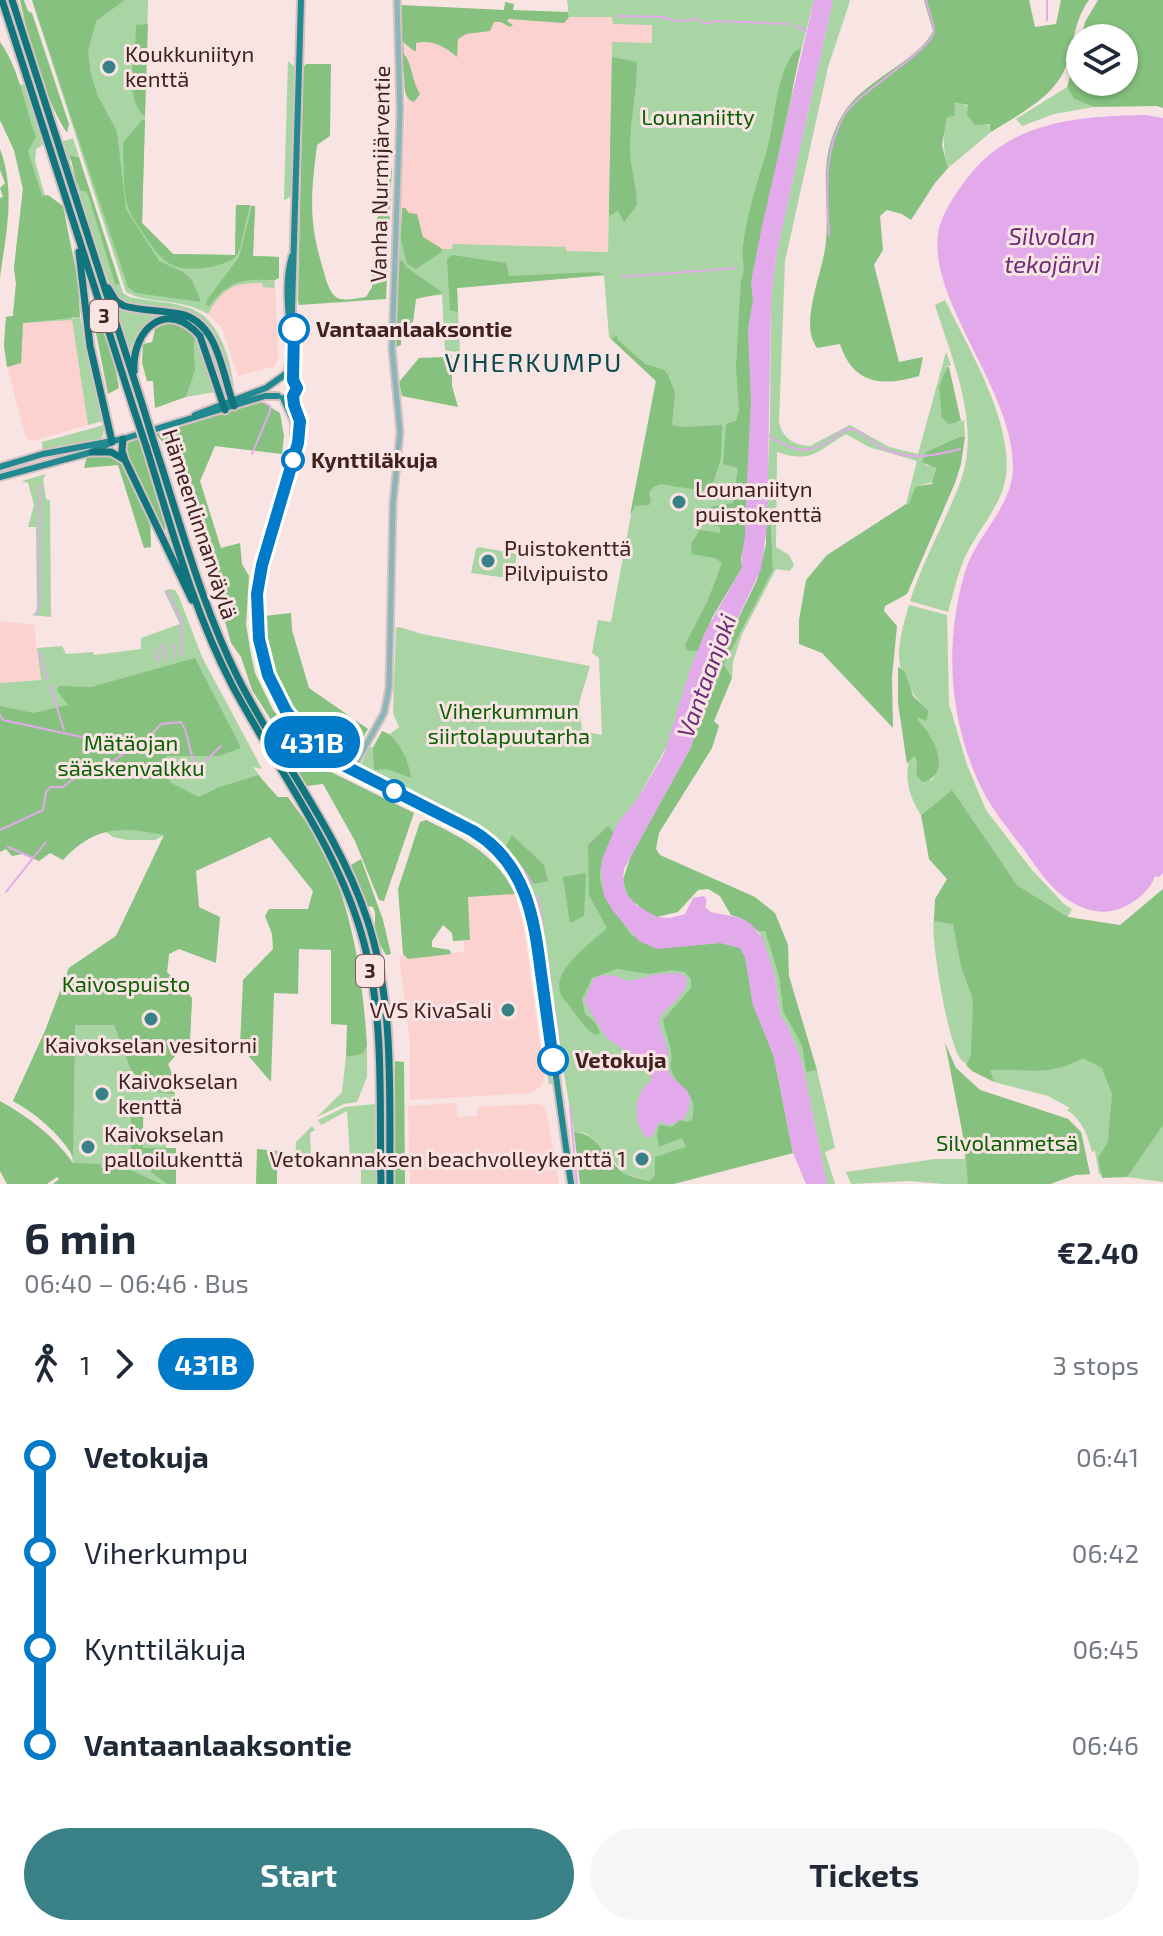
<!DOCTYPE html>
<meta charset="utf-8">
<style>
body{margin:0;font-family:"Exo 2",sans-serif;background:#f6f6f7;color:#1f2937;height:100vh;display:flex;flex-direction:column;font-size:30px;white-space:nowrap}
*{box-sizing:border-box;margin:0}
p{font-size:26px;color:#747a83}
.icon{flex:none;width:44px;height:44px;fill:none;stroke:currentColor;stroke-width:2;stroke-linecap:round;stroke-linejoin:round}
.map{position:relative;height:1184px;overflow:hidden}
.panel{display:flex;flex-direction:column;background:#fff;flex:1}
.panel>*{flex:none}
.badge{padding:0 16px;border-radius:26px;font-size:28px;line-height:52px}
.fabs{position:absolute;left:1066px;top:24px;display:grid;gap:16px}
.fabs a{display:grid;place-items:center;width:72px;height:72px;border-radius:50%;background:#fff;box-shadow:0 2px 6px #0004;font-size:40px}
.map>.badge{position:absolute;translate:-50% -50%;box-shadow:0 0 0 4px #fff}
.legs{display:flex;align-items:center;gap:12px;height:88px;padding:0 24px;font-size:26px}
.legs p{margin-inline-start:auto}
.summary{display:flex;align-items:center;justify-content:space-between;height:136px;padding:0 24px}
h1{font-size:44px;font-weight:700;line-height:60px}
.action{display:flex;gap:16px;margin-top:auto;padding:16px 24px}
.action a{flex:1;height:92px;border-radius:48px;background:#398187;color:#fff;font-size:32px;font-weight:700;line-height:92px;text-align:center}
.action a+a{background:#f6f6f7;color:#1f2937}
ul{padding:0 24px;list-style:none}
li{display:flex;align-items:center;gap:28px;height:96px;font-size:30px}
li i{display:grid;place-items:center;width:12px;height:100%;margin:0 10px;background:currentColor}
li i::after{content:'';width:20px;height:20px;margin:-10px;border:6px solid;border-radius:50%;background:#fff}
li p{margin-inline-start:auto}
li:first-child i{background:linear-gradient(#0000 50%,currentColor 0)}
li:last-child i{background:linear-gradient(currentColor 50%,#0000 0)}
.map>svg:first-child{display:block}
.built{fill:#fbd2d0}
.green{fill:#a9d4a3}
.forest{fill:#86c17f}
.water{fill:#e2a9eb}
.lines{fill:none;stroke-linecap:round;stroke-linejoin:round}
.stream{stroke:#e2a9eb;stroke-width:2}
.minor-casing{stroke:#d6c1c0;stroke-width:9}
.major-casing{stroke:#d6c1c0;stroke-width:10}
.highway-casing{stroke:#d6c1c0;stroke-width:11}
.minor{stroke:#8ab6b9;stroke-width:5}
.major{stroke:#238990;stroke-width:6}
.highway{stroke:#10757c;stroke-width:7}
.highway-bridge-casing{stroke:#d6c1c0;stroke-width:11;stroke-linecap:butt}
.highway-bridge{stroke:#10757c;stroke-width:7}
.line-1-casing{stroke:#fff;stroke-width:18}
.line-1{stroke:#007ac9;stroke-width:12}
.poi-dot{fill:#398187;stroke:#f7e4e3;stroke-width:3}
.stop-1-dot{fill:#fff;stroke:#007ac9;stroke-width:4}
.labels{text-anchor:middle;stroke-width:6;stroke-linejoin:round;paint-order:stroke}
.shield{fill:#f7e4e3;stroke:#785b5a;stroke-width:2}
.shield-label{font-size:20px;font-weight:bold;fill:#422020}
.poi-label{font-size:22px;fill:#422020;stroke:#f7e4e3;text-anchor:start}
.park-label{font-size:22px;fill:#0b6002;stroke:#f7e4e3}
.street-label{font-size:22px;fill:#422020;stroke:#f7e4e3}
.stop-label{font-size:22px;font-weight:bold;fill:#422020;stroke:#f7e4e3;text-anchor:start}
.water-label{font-size:24px;font-style:italic;fill:#6e2b79;stroke:#f7e4e3}
.quarter-label{font-size:26px;letter-spacing:2px;fill:#094a4e;stroke:#f7e4e3}
</style>
<div class="map">
<svg width="1163" height="1184" viewBox="0 0 1163 1184">
<rect width="100%" height="100%" fill="#f7e4e3"/>
<!-- built -->
<path class="built" d="M400 5 613 15V24H652V43H612L608 252 405 248 400 217 407 85V73L401 63Z
M275 280 278 359 275 366 238 376 222 328 208 314 218 295 234 286 233 282Z
M72 319 88 425 33 441 26 438 7 367 21 362 22 323Z
M0 621 34 625 41 680 0 683Z
M515 894 523 921 544 1076 543 1085 531 1093 410 1100V1042L399 956 464 952V941L470 940 468 897Z
M456 1103 457 1117 477 1116 478 1107 537 1104 543 1106 547 1114 559 1184H410L408 1106Z"/>
<!-- green -->
<path class="green" d="M32 0H148L142 223 173 254 235 255 236 205 255 206 253 256 279 257V278L275 280 274 288 263 287 262 283C233 282 222 289 208 314 179 297 150 305 126 292Z
M567 0H814L794 78 748 478 705 632 689 673 671 739 638 798 617 824 608 849 657 949 721 943 740 948 745 957 775 1066 793 1153 674 1184 650 1181 625 1174 592 1138 585 1133 574 1132 534 900 528 885 504 849 487 834 360 767 369 747H373L382 731 390 734 399 727 393 713 396 628 399 627 422 634 590 666 579 703 582 731 602 735 599 658 592 653 598 620 611 622 656 381 609 337 604 275 457 288 460 353 445 350 442 295 401 298 398 250 400 217 406 248 452 249 453 244 566 247V251L608 252 612 42 652 43V25L613 24 612 17H569Z
M833 0H850L849 4 828 67 785 261 779 422C783 439 794 445 810 446L850 425 889 447 918 454 946 352 951 365 946 367 958 423 964 420 965 437H959L926 452V465L936 466 933 482 916 486 908 506 906 504 917 461 869 447 846 434C818 450 813 464 777 452L776 547 789 555 794 565 790 571 776 569 742 634 733 662 732 678 724 664 773 570 771 526 766 506 770 427 771 301 776 256Z
M288 61 295 67 292 193 289 198 284 200Z
M0 65 26 111 19 84 25 85 44 144 36 149 35 161 45 196H43L72 319 80 317 103 421 88 425 72 320 23 323 21 363 7 367 4 345 6 317 13 316 16 283 14 268 23 189 14 150 0 120Z
M1067 87 1074 99 1094 107 1054 114 1022 126 1016 119Z
M954 101C970 105 986 115 991 132L948 168C941 143 943 125 954 101Z
M73 138 79 157 75 155 70 162 81 191H85L88 195 115 285 120 284 123 293 130 297C150 302 173 301 192 309 220 320 231 361 234 388L231 389C225 375 204 324 194 316 170 297 133 317 112 291L61 142Z
M945 300C969 350 1021 434 1003 489 994 514 975 535 964 559 957 576 953 595 948 612L910 601C923 560 945 523 960 483 982 425 952 360 935 305Z
M115 307C147 311 195 309 210 342 217 357 220 374 225 390L222 391 203 336 194 326 153 321 141 331 129 351Z
M197 337 215 392 186 397 195 371 194 341Z
M104 425 103 436 96 442 43 451 42 442Z
M46 474 43 479 46 499 50 501 51 617 32 615 37 611 36 527H28L34 505 28 483 22 481Z
M479 547 517 554 513 579 471 573 476 549Z
M169 589 175 590 179 597 202 657 262 769 253 767 266 784 155 840H127L113 837 95 824 0 844V683L41 680 37 648 62 646 66 654 93 652 94 655 141 649V638L180 624 164 591Z
M909 605 947 615 949 704 967 765 986 810 1032 870 1064 904 1072 909 1068 917 1017 885 951 791 921 815C910 799 901 772 913 755L917 763 916 775 932 780C947 763 932 734 918 720L929 711C891 674 895 653 909 605Z
M424 810C481 839 507 851 529 914L553 1084H549L526 920 516 887 500 864 478 843 421 813Z
M129 909 179 948 169 954 167 972 192 998 190 1039 168 1064 175 1081V1101H144L143 1130 166 1131V1148H176V1184H100L73 1163C72 1138 34 1112 13 1101L45 1031 69 968 116 936Z
M934 919 1163 955V1182L1127 1177 1129 1172 1099 1174 1095 1151 1092 1152C1087 1134 1083 1121 1067 1110L1070 1108 1048 1096 994 1082 992 1077C981 1072 967 1067 960 1058 948 1043 930 937 934 919Z
M765 931 779 977 783 1011 802 1046 806 1071 817 1070 835 1148 825 1152 835 1184H827L802 1062 788 1027 780 1014 775 976 759 932Z
M367 1045V1077L357 1102 344 1104 317 1117 342 1092 346 1057 363 1054Z
M956 1068 980 1090 1068 1119 1081 1132 1090 1174 1075 1175 1050 1184H944L909 1181 851 1184 846 1172 935 1159H965Z
M375 1104 377 1184H361V1166L295 1165 296 1142 312 1126 315 1130 310 1133 311 1156 350 1155 347 1111 321 1125 318 1120 345 1107Z"/>
<!-- forest -->
<path class="forest" d="M20 0H24L28 11 32 13 69 124 67 133C43 95 30 45 20 0Z
M32 0H125L96 21 88 51 90 71 97 94 117 132 126 209 159 261 183 272 192 280 201 302 136 293 128 287Z
M924 0H1029L1035 27 1056 24 1061 0H1089C1073 21 1074 48 1064 71 1051 99 1016 116 991 132L989 124 975 125 967 115 968 105 954 102 955 115 947 118 942 145 948 168 935 183 911 220 902 214 887 210 880 216 883 250 874 265 899 362 923 357 919 376C882 387 853 384 840 344L817 348C798 323 824 271 826 241 830 194 816 160 843 114 863 80 919 61 933 31Z
M1098 0H1163V108L1157 106 1094 107 1074 99 1067 87 1080 41V82H1124V38H1081L1085 22Z
M505 2 514 4 513 10 568 12 569 17 564 23 509 19 507 21 513 25 510 27 501 22H494L490 31 466 34 458 39 457 57C446 47 432 39 416 43V51H414L403 42 404 54C412 63 412 82 420 94L414 102C399 97 408 77 401 65L400 5 504 10Z
M148 24 145 115V117C122 97 137 52 136 25Z
M0 42C20 70 24 105 36 137L28 151 42 196 48 195 63 206 78 281 80 317 23 323 21 363 7 367 4 345 6 317 13 316 16 283 14 268 23 189 14 150 0 120Z
M801 49 751 282 753 299 748 331 751 401 745 523 747 538 741 557 742 568 713 616 698 651 687 650 685 645 708 600 722 563 715 558 692 554 691 544 700 530 720 533V527L703 521 709 507 733 503 738 468 723 464 726 424 736 421 739 411 736 366 741 280C747 268 741 260 743 246 747 215 756 185 765 157 776 124 774 77 795 51Z
M612 57 637 62C637 92 630 120 630 149 630 168 637 186 637 205L624 222 618 211 609 216Z
M306 64H331L330 136 317 145C311 194 308 220 323 269 325 277 329 292 336 297 342 302 358 298 366 297L372 287 375 224 384 201 392 167 386 299 299 305 298 301 303 68Z
M142 120H145L142 223 173 254 235 255 236 205H250L240 248 234 259C216 268 184 274 167 262 157 255 150 243 143 233 136 222 128 212 126 199 123 181 124 161 123 143Z
M0 149C16 191 6 234 0 277V198L3 197 0 188 5 183 0 170Z
M70 155 79 157 120 284 115 285 88 195 85 191H81L76 180Z
M252 206H255L253 256 279 257V278L275 280C242 279 231 279 209 306L206 305 207 300 239 257Z
M402 208H405L409 213 417 214 423 237 441 248 442 252 416 269 407 264 401 239Z
M452 255 506 263 509 276 598 272 605 275 457 288 458 312 450 310 447 259Z
M397 260 403 261 406 267 443 293 416 299 413 322 401 330V345L396 347Z
M94 300 113 357 119 388 108 394 90 302Z
M167 323 183 325 197 337 194 341 195 371 186 397 155 408 153 381H147L142 363 143 344 152 342 155 329Z
M617 335V339L645 364 664 370 668 375 675 392 672 425 682 427 722 425 721 458 710 492 661 484 653 487 649 493 651 501 649 505 635 506 630 515 656 381 611 339Z
M446 353 452 355V386L458 407 402 396 399 382 419 358 445 357Z
M947 367H949L961 421 949 424 942 418 939 387Z
M262 402 280 413 284 436 282 454 215 446 200 481 221 548 240 543 242 564 249 576 246 624 251 655 255 673 273 710 309 755 329 771 414 813 384 901 379 900 355 841 323 784 307 786 300 774 296 759 252 690 241 657 231 643 190 496 182 494 167 448 156 434Z
M959 437H965L961 464 955 483 907 594 885 606 884 611 897 626 892 677 893 728 822 653 799 644V620L806 580 827 555 906 504 908 505 916 486 932 484 936 468 922 462 926 452Z
M139 439 165 520V531H162L128 457 126 450 128 443Z
M96 454 115 458 126 469 150 518 151 547 144 548 118 465 84 468 87 456Z
M766 506 771 526 773 570 724 664 732 678 714 721 719 726 712 748 659 833 656 849 660 855 755 897 775 913 788 945 789 976 817 1070 806 1072 802 1046 783 1011 779 977 765 931 759 932 741 918 731 915 720 896 708 889 698 890 678 912 657 917 646 912 629 898 623 880 630 858 691 747 720 656 757 580 766 544Z
M291 613 292 630 309 688 368 729 352 755 347 757 339 754 312 731 290 705 280 687 271 661 264 616Z
M195 658 241 748 219 756H167L162 769 171 783 199 797 217 788 258 775 278 797H288C302 817 318 837 328 859 354 919 363 981 367 1045L363 1054 346 1057 347 1025 331 1024V950L299 949 298 994 274 993 271 1082 240 1046 243 980 273 949 272 934 265 916 269 909H308L313 891 270 837 196 871 199 907 220 917 216 963 179 949 169 954 167 972 192 998 190 1039 168 1064 175 1081 174 1094 150 1091 131 1070 114 1025H75L73 1156C59 1134 37 1114 13 1101L45 1031 69 968 116 936 164 835C122 826 94 826 63 860L50 853 39 861 22 854 12 856 6 849 0 852V706L33 713 68 705 57 690 59 686 91 687Z
M898 667 905 672 913 696 929 711 926 721 919 718 918 720C933 735 954 774 923 782L916 775 917 763 914 756 907 764 898 703Z
M382 731C399 737 409 762 411 778L387 769 374 770 373 748Z
M952 790 1017 885 1068 917 1120 925 1163 889V1125L1127 1177 1102 1178 1098 1158 1108 1142 1112 1094 1102 1068 1083 1058C1046 1078 1028 1068 990 1070L994 1082 972 1071 966 1065 971 1055 973 1000 961 966 953 924 934 921 935 899 947 879 929 859 921 815Z
M426 820C463 838 497 855 515 894L468 897 470 940 453 941 452 933 443 925 432 941V947L450 950 451 954 408 959 403 954 398 889 420 822Z
M608 826 614 833C611 841 607 848 604 856 590 888 616 911 632 936L693 945 721 943 740 948 745 957 753 1005 774 1057 793 1153 673 1184H580L574 1132C599 1133 605 1160 624 1173 631 1177 642 1179 650 1181L655 1175V1157L686 1147 682 1138 659 1147 657 1134 659 1125 672 1127 680 1120 686 1122 692 1120C700 1091 677 1091 671 1069 669 1063 673 1058 671 1051 669 1041 665 1030 663 1020L691 988V979L685 972 672 970 650 974 617 969 592 978 582 999 585 1014 595 1022 600 1033 595 1035C584 1028 578 1017 570 1007 567 1002 561 997 560 992 553 968 593 942 607 928L589 895 588 845Z
M512 835 544 865 548 881 528 885 504 849Z
M361 859 383 920 391 954 386 955C381 946 375 939 375 928 374 919 377 916 373 907L367 906 351 865Z
M586 873 584 916 570 923 563 877Z
M945 1043 956 1068 980 1090 1068 1119 1081 1132 1090 1174 1075 1175 1050 1184H968L965 1146Z
M395 1061 404 1062 405 1184H395Z
M0 1101C29 1117 54 1136 73 1163L101 1164V1168H126L161 1184H53L59 1179 57 1177 47 1184H7L0 1171Z
M137 1101H143V1148H176V1184H167L151 1172V1156L131 1155V1111L136 1107Z
M257 1149 278 1151 281 1165 277 1166V1184H256Z"/>
<!-- water -->
<path class="water" d="M814 0H833L776 256 771 301 767 527 761 569 720 656 691 747 624 869 623 880 626 893 636 905 657 917 670 918 685 914 693 898 704 896 707 900 705 907 711 912 741 918 751 924 763 939 775 976 780 1014 788 1027 802 1062 827 1184H806L793 1153 774 1057 753 1005 745 957 740 948 721 943 657 949 639 941 613 911 604 896 601 870 603 856 617 824 638 798 664 754 689 673 705 632 742 568C740 551 747 539 745 523L751 401 748 331 753 299 751 282 762 226Z
M1145 115 1163 118V873L1159 877 1155 876C1153 883 1148 889 1142 895 1119 915 1096 917 1070 901 1050 889 1036 866 1022 847 1009 830 994 812 984 793 948 723 944 643 965 572 976 535 1012 508 1013 468 1014 388 924 298 939 228 944 210 957 191 969 176 1011 121 1081 116 1145 115Z
M679 973 687 978C689 998 658 1010 659 1023 661 1033 667 1043 668 1053 669 1059 667 1064 669 1071 674 1083 691 1088 690 1100 690 1106 687 1113 685 1118L670 1125 659 1122 653 1135 647 1138C632 1124 633 1092 651 1081V1071L645 1063 630 1055 606 1037 584 1001 593 979C610 972 613 975 629 981L658 974Z"/>
<g class="lines">
<!-- stream -->
<path class="stream" d="M616 16 663 17 675 21 697 19 706 24 716 21 787 24
M1047 20V0
M794 25 806 31
M829 236C827 194 822 152 845 114 859 91 934 50 934 30 933 21 928 9 926 0
M622 277 736 268
M769 436C792 451 808 456 832 439 836 436 842 430 848 429 858 428 871 442 880 447 910 461 930 457 960 449
M252 454 270 411V406L265 403
M167 591 181 620 182 654
M36 615 39 605 40 486
M163 644 165 659
M173 644 174 657
M156 648 158 661
M39 652 47 679
M50 686 64 730
M0 715 3 720 137 749
M428 799C478 824 501 834 532 883
M0 830 43 810 46 792 50 787H63L87 768 110 763 125 753 138 749 161 724 181 722C190 735 187 750 196 764L201 765 221 746
M34 857 46 842
M6 892 33 858 8 847
M538 896 552 990
M554 1003 560 1051
M570 1107 577 1184"/>
<defs>
<path id="minor" d="M352 770 384 713 389 688 393 503 400 432 392 349 400 110 397 0"/>
<path id="major" d="M301 0 292 309C293 339 296 371 294 398 293 405 297 411 299 417 301 426 299 434 298 443 290 462 288 483 282 503 275 524 267 546 262 568 244 644 274 711 333 760L484 838C514 864 529 894 536 932L571 1184
M283 398 294 422V448
M195 415 266 388 287 373C297 336 280 297 292 256
M0 467 43 454 123 439 265 396H278
M0 477 92 452 112 442"/>
<path id="highway" d="M2 0 134 410
M12 0 143 407
M79 252 90 346 112 442
M108 288 116 301 124 306C142 311 161 310 180 314 219 322 222 375 234 406
M134 371C132 327 168 299 200 336L225 410
M123 439 122 451 125 460
M154 443C180 522 201 604 238 678 279 759 338 831 367 919 395 1003 389 1096 390 1184
M146 446C171 526 193 610 232 685 277 770 339 848 364 943 385 1020 379 1104 381 1184
M92 452H111L125 460 192 600"/>
</defs>
<!-- minor casing -->
<use href="#minor" class="minor-casing"/>
<!-- major casing -->
<use href="#major" class="major-casing"/>
<!-- highway casing -->
<use href="#highway" class="highway-casing"/>
<!-- minor -->
<use href="#minor" class="minor"/>
<!-- major -->
<use href="#major" class="major"/>
<!-- highway -->
<use href="#highway" class="highway"/>
<defs>
<path id="highway-bridge" d="M143 407 154 443
M134 410 146 446"/>
</defs>
<!-- highway-bridge casing -->
<use href="#highway-bridge" class="highway-bridge-casing"/>
<!-- highway-bridge -->
<use href="#highway-bridge" class="highway-bridge"/>
</g>
<g class="lines">
<defs>
<path id="line-1" d="M294 329 293 380 297 388 293 396 294 405 300 421 298 443 262 565 257 594 259 639 268 675 286 711 309 739 333 760 473 831C526 863 534 917 541 973 545 1002 549 1031 553 1060"/>
</defs>
<!-- line-1 casing -->
<use href="#line-1" class="line-1-casing"/>
<!-- line-1 -->
<use href="#line-1" class="line-1"/>
</g>
<!-- markers -->
<g class="poi-dot">
<circle cx="109" cy="67" r="8"/>
<circle cx="679" cy="502" r="8"/>
<circle cx="488" cy="561" r="8"/>
<circle cx="508" cy="1010" r="8"/>
<circle cx="151" cy="1019" r="8"/>
<circle cx="102" cy="1094" r="8"/>
<circle cx="88" cy="1147" r="8"/>
<circle cx="642" cy="1159" r="8"/>
</g>
<g class="stop-1-dot">
<circle cx="294" cy="329" r="14"/>
<circle cx="293" cy="460" r="10"/>
<circle cx="394" cy="791" r="10"/>
<circle cx="553" cy="1060" r="14"/>
</g>
<g class="labels">
<!-- shield labels -->
<g class="shield">
<rect x="90" y="300" width="28" height="32" rx="6"/>
<rect x="356" y="955" width="28" height="32" rx="6"/>
</g>
<g class="shield-label">
<text x="104" y="323">3</text>
<text x="370" y="978">3</text>
</g>
<!-- poi labels -->
<g class="poi-label">
<text x="125" y="62">Koukkuniityn<tspan x="125" dy="25">kenttä</tspan></text>
<text x="695" y="497">Lounaniityn<tspan x="695" dy="25">puistokenttä</tspan></text>
<text x="504" y="556">Puistokenttä<tspan x="504" dy="25">Pilvipuisto</tspan></text>
<text x="492" y="1018" text-anchor="end">VVS KivaSali</text>
<text x="151" y="1053" text-anchor="middle">Kaivokselan vesitorni</text>
<text x="118" y="1089">Kaivokselan<tspan x="118" dy="25">kenttä</tspan></text>
<text x="104" y="1142">Kaivokselan<tspan x="104" dy="25">palloilukenttä</tspan></text>
<text x="626" y="1167" text-anchor="end">Vetokannaksen beachvolleykenttä 1</text>
</g>
<!-- park labels -->
<g class="park-label">
<text x="698" y="125">Lounaniitty</text>
<text x="509" y="719">Viherkummun<tspan x="509" dy="25">siirtolapuutarha</tspan></text>
<text x="131" y="751">Mätäojan<tspan x="131" dy="25">sääskenvalkku</tspan></text>
<text x="126" y="992">Kaivospuisto</text>
<text x="1007" y="1151">Silvolanmetsä</text>
</g>
<!-- street labels -->
<g class="street-label">
<text transform="translate(380 174) rotate(-89)" y="8">Vanha Nurmijärventie</text>
<text transform="translate(200 524) rotate(72)" y="8">Hämeenlinnanväylä</text>
</g>
<!-- stop labels -->
<g class="stop-label">
<text x="316" y="337">Vantaanlaaksontie</text>
<text x="311" y="468">Kynttiläkuja</text>
<text x="575" y="1068">Vetokuja</text>
</g>
<!-- water labels -->
<g class="water-label">
<text x="1052" y="245">Silvolan<tspan x="1052" dy="28">tekojärvi</tspan></text>
<text transform="translate(707 676) rotate(-70)" y="8">Vantaanjoki</text>
</g>
<!-- quarter labels -->
<g class="quarter-label">
<text x="534" y="372">VIHERKUMPU</text>
</g>
</g>
</svg>
<div class="fabs">
<a><svg class="icon" aria-label="layers" viewBox="0 0 24 24"><path d="M12 4l9 5-9 5-9-5zM3 14l9 5 9-5"/></svg></a>
</div>
<b class="badge" style="left:312px;top:742px;background:#007ac9;color:#fff">431B</b>
</div>
<section class="panel">
<div class="summary"><div><h1>6 min</h1><p>06:40 – 06:46 · Bus</p></div><b>€2.40</b></div>
<div class="legs"><svg class="icon" aria-label="walk" viewBox="0 0 24 24"><circle cx="13" cy="4" r="2"/><path d="M13 8l-2 6 4 7M11 14l-3 7M7 12l3-4h3l4 4"/></svg>1<svg class="icon" aria-label="forward" viewBox="0 0 24 24"><path d="M9 5l7 7-7 7"/></svg><b class="badge" style="background:#007ac9;color:#fff">431B</b><p>3 stops</p></div>
<ul>
<li><i style="color:#007ac9"></i><b>Vetokuja</b><p>06:41</p></li>
<li><i style="color:#007ac9"></i><span>Viherkumpu</span><p>06:42</p></li>
<li><i style="color:#007ac9"></i><span>Kynttiläkuja</span><p>06:45</p></li>
<li><i style="color:#007ac9"></i><b>Vantaanlaaksontie</b><p>06:46</p></li>
</ul>
<div class="action"><a>Start</a><a>Tickets</a></div>
</section>
